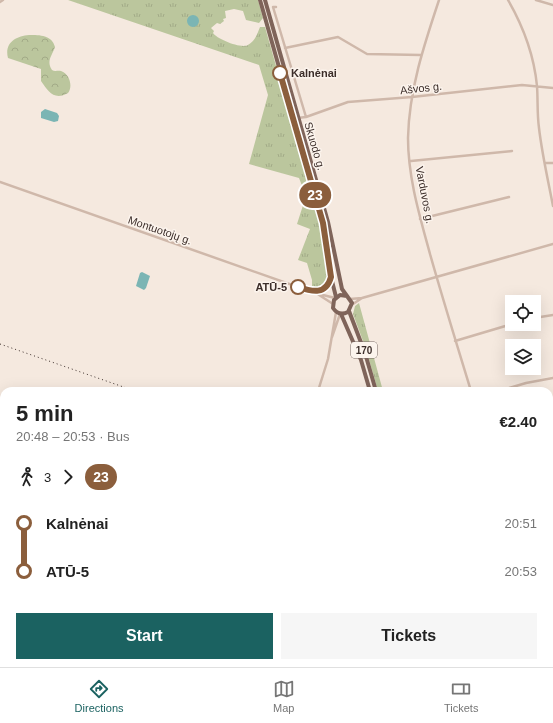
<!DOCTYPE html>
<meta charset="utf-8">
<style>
body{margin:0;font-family:Helvetica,sans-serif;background:#f6f6f6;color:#222;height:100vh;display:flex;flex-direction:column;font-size:15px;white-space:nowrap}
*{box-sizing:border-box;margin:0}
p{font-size:13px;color:#767676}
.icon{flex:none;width:22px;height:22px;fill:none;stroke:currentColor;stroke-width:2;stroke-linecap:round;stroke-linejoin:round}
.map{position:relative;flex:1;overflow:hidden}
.details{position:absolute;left:0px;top:387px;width:553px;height:280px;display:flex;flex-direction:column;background:#fff;border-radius:12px 12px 0 0;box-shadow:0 4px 16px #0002}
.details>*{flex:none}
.badge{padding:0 8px;border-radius:13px;font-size:14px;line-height:26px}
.tools{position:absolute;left:505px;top:295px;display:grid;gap:8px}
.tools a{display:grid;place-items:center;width:36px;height:36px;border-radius:0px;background:#fff;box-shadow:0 4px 16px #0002;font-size:20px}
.map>.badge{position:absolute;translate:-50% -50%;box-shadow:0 0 0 2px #fff}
.legs{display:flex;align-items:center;gap:6px;height:44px;padding:0 16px;font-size:13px}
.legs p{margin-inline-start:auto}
.summary{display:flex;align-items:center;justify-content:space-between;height:68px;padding:0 16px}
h1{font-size:22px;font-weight:700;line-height:30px}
.cta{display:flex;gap:8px;margin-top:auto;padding:8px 16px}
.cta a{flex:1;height:46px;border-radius:0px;background:#1b6261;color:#fff;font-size:16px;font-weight:700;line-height:46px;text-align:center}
.cta a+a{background:#f6f6f6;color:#222}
ul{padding:0 16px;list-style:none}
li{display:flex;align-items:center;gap:14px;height:48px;font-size:15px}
li i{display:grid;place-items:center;width:6px;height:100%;margin:0 5px;background:currentColor}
li i::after{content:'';width:10px;height:10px;margin:-5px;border:3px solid;border-radius:50%;background:#fff}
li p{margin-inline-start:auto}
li:first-child i{background:linear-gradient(#0000 50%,currentColor 0)}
li:last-child i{background:linear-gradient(currentColor 50%,#0000 0)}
.tab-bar{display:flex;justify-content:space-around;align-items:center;height:56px;border-top:1px solid #e0e0e0;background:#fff;font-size:11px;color:#767676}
.tab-bar a{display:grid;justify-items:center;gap:2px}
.tab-bar .on{color:#1b6261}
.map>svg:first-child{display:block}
.grass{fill:url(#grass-tufts)}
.forest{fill:url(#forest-crowns)}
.water{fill:#7bb5b4}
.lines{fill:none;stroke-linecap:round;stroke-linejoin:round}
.minor{stroke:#cfb8aa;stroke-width:2.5}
.primary{stroke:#7f645a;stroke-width:4}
.rail{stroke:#3c2e2a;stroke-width:1;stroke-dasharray:1 3;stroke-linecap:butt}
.line-1-casing{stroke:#fff;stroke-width:9}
.line-1{stroke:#8b5e3c;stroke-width:6}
.stop-1-dot{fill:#fff;stroke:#8b5e3c;stroke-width:2}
.labels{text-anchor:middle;stroke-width:3;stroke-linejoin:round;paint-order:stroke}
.shield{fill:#fcf4ed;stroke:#766964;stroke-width:1}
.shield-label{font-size:10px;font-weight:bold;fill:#3c2e2a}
.stop-label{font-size:11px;font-weight:bold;fill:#3c2e2a;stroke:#fcf4ed;text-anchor:start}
.street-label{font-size:11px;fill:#3c2e2a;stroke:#fcf4ed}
</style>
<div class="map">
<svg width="553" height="667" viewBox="0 0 553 667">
<defs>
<pattern id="grass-tufts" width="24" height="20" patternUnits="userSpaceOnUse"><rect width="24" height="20" fill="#bbc69d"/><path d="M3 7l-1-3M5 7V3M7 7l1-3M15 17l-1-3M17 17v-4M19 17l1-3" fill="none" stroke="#a2aa87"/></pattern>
<pattern id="forest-crowns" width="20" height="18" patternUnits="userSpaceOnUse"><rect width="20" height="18" fill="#bbc69d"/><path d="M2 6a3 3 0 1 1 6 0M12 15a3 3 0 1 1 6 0" fill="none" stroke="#a2aa87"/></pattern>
</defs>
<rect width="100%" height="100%" fill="#f5e9df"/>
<!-- grass -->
<path class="grass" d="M68 0H258L263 18 259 23 246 20 243 11 234 9 225 11 226 18 223 19 224 21 220 24 217 23 211 28 214 31 213 33C217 39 241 49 248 45 256 40 257 34 260 27H265L322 228 329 277 324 287 317 289 312 288V280L307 263 298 260 310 229 297 224 306 196 299 178 249 164 268 95 259 65Z
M359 303 383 391H378L366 349 353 314 355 306Z
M550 487H553V544L549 543Z"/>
<!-- forest -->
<path class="forest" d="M29 35C40 35 52 35 55 47 52 56 46 61 52 70 55 72 58 70 61 71 70 74 73 87 68 93 54 101 48 91 41 81V69L8 58C4 43 16 36 29 35Z
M0 577 4 594V663H153V667H0Z"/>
<!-- water -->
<path class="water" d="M187 21a6 6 0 1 1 12 0a6 6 0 1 1-12 0Z
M45 109 57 113 59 116 58 121 54 122 41 118V112Z
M142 272 150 276 146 288 144 290 136 286 140 273Z"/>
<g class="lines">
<!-- minor -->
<path class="minor" d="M439 0C424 45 409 90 408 138 408 178 420 217 430 254 443 300 457 345 471 391
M508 0C523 26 534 55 537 86 538 100 537 114 539 128 542 154 548 180 553 206
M536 0 553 5
M0 2 3 0
M276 7H273L306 117
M285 48 338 37 367 54 421 55
M297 118 306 117 348 102 412 97 522 85 553 88
M411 161 512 151
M545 163H553
M0 182 315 293 335 298
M420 219 509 197
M316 293 333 304
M350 299 362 298
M353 304 362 298 553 244
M534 318 553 315
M332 337 340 314
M455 341 512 324
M318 391 328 359 336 312
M499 391 526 383 553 378
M549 428 553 427
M0 442 4 444
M549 485H553
M549 547 553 548
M549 618 553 619"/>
<!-- primary -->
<path class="primary" d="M260 0 323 223 331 277 336 297
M265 0 328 222 342 289 352 303 348 312C342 315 337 314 333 308L334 300 340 295 347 296
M314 292 324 289 331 277
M349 311 365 353 376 391
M341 314 361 360 370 391
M450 663 451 667"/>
<!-- rail -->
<path class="rail" d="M0 344 135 391"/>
</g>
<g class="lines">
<defs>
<path id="line-1" d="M280 73 323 223 331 277C326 295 313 292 298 287"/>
</defs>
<!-- line-1 casing -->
<use href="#line-1" class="line-1-casing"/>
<!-- line-1 -->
<use href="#line-1" class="line-1"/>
</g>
<!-- markers -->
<g class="stop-1-dot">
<circle cx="280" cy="73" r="7"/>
<circle cx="298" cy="287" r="7"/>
</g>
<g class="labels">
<!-- shield labels -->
<rect class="shield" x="351" y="342" width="26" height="16" rx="3"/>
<g class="shield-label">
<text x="364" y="354">170</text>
</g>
<!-- stop labels -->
<g class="stop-label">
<text x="291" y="77">Kalnėnai</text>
<text x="287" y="291" text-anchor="end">ATŪ-5</text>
</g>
<!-- street labels -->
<g class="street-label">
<text transform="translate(421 88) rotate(-6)" y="4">Ašvos g.</text>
<text transform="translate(315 146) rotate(74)" y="4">Skuodo g.</text>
<text transform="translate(425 195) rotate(79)" y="4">Varduvos g.</text>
<text transform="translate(160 230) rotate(19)" y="4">Montuotojų g.</text>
</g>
</g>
</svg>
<div class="tools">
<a><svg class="icon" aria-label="locate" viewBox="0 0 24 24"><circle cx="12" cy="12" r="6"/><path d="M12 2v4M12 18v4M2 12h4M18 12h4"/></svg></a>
<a><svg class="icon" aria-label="layers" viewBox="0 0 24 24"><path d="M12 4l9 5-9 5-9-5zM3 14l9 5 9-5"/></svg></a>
</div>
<b class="badge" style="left:315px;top:195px;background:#8b5e3c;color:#fff">23</b>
<section class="details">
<div class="summary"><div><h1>5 min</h1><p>20:48 – 20:53 · Bus</p></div><b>€2.40</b></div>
<div class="legs"><svg class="icon" aria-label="walk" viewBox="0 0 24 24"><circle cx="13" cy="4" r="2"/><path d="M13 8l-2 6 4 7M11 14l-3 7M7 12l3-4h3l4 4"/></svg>3<svg class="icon" aria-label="forward" viewBox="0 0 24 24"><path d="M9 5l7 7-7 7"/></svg><b class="badge" style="background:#8b5e3c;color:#fff">23</b></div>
<ul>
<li><i style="color:#8b5e3c"></i><b>Kalnėnai</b><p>20:51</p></li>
<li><i style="color:#8b5e3c"></i><b>ATŪ-5</b><p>20:53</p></li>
</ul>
<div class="cta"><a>Start</a><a>Tickets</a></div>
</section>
</div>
<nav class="tab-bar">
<a class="on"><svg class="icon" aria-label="directions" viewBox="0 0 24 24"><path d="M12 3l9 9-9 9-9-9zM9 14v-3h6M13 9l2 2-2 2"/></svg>Directions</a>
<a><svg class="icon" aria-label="map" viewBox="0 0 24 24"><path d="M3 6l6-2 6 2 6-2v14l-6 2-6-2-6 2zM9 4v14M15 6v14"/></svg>Map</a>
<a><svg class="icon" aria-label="tickets" viewBox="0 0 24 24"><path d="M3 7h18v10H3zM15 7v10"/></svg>Tickets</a>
</nav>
